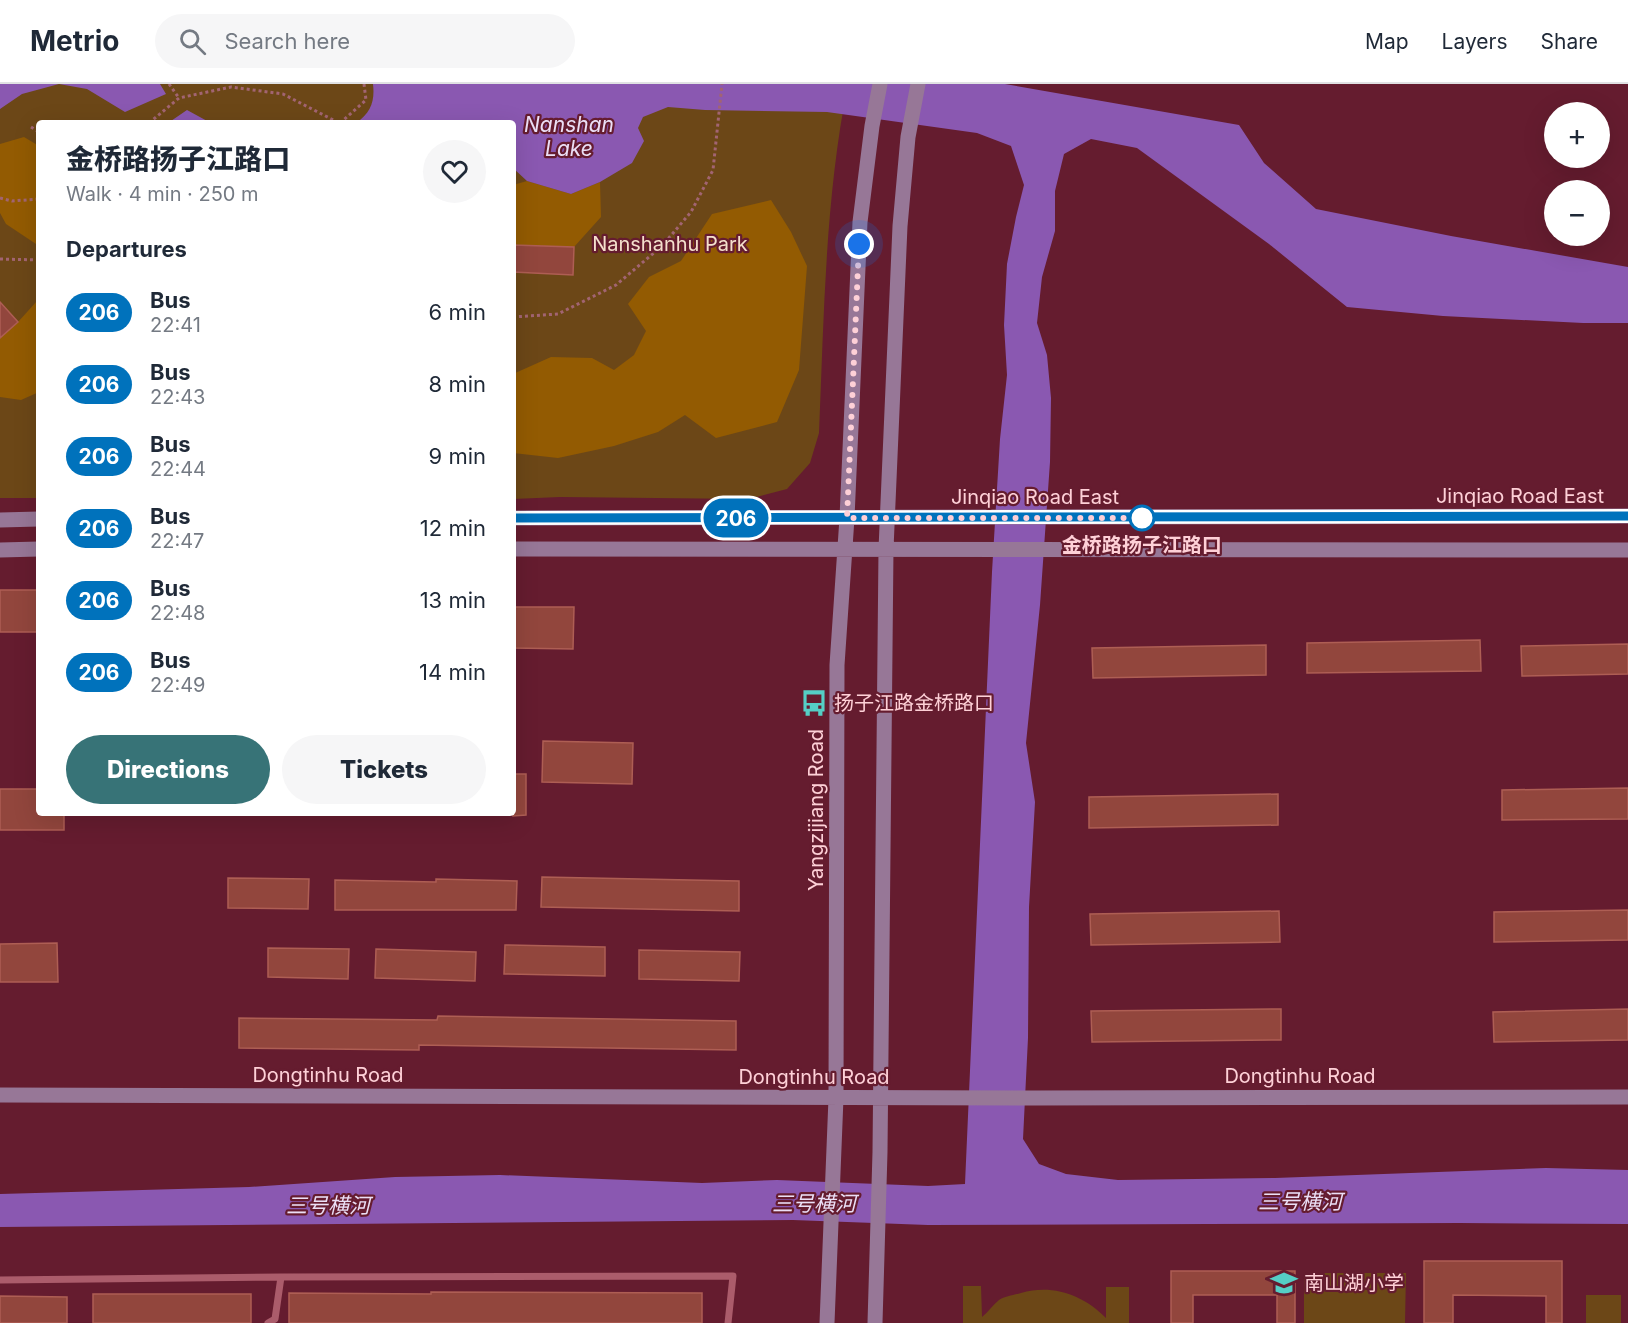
<!DOCTYPE html>
<meta charset="utf-8">
<style>
body{margin:0;font-family:Inter,"Noto Sans SC",sans-serif;background:#f6f6f7;color:#1f2937;height:100vh;display:flex;flex-direction:column;font-size:22px;white-space:nowrap}
*{box-sizing:border-box;margin:0}
p{font-size:20px;color:#747a83}
.icon{flex:none;width:33px;height:33px;fill:none;stroke:currentColor;stroke-width:2;stroke-linecap:round;stroke-linejoin:round}
.map{position:relative;flex:1;overflow:hidden}
.panel{position:absolute;left:36px;top:36px;width:480px;height:696px;display:flex;flex-direction:column;background:#fff;border-radius:6px;box-shadow:0 6px 24px #0002}
.panel>*{flex:none}
.badge{padding:0 12px;border-radius:20px;font-size:21px;line-height:39px}
.buttons{position:absolute;left:1544px;top:18px;display:grid;gap:12px}
.buttons a{display:grid;place-items:center;width:66px;height:66px;border-radius:50%;background:#fff;box-shadow:0 6px 24px #0002;font-size:30px}
.you{position:absolute;width:30px;height:30px;margin:-15px;border:4px solid #fff;border-radius:50%;background:#1a73e8;box-shadow:0 0 0 9px #1a73e833}
.map>.badge{position:absolute;translate:-50% -50%;box-shadow:0 0 0 3px #fff}
h2{padding:0 30px;font-size:22px;line-height:54px}
.round{display:grid;place-items:center;flex:none;width:63px;height:63px;border-radius:32px;background:#f6f6f7}
.head{display:flex;align-items:center;justify-content:space-between;height:102px;padding:0 30px}
h1{font-size:28px;font-weight:800;line-height:45px}
.primary-button{display:flex;gap:12px;margin-top:auto;padding:12px 30px}
.primary-button a{flex:1;height:69px;border-radius:36px;background:#377377;color:#fff;font-size:24px;font-weight:800;line-height:69px;text-align:center}
.primary-button a+a{background:#f6f6f7;color:#1f2937}
ul{padding:0;list-style:none}
li{display:flex;align-items:center;gap:18px;height:72px;padding:0 30px}
li div{flex:1}
li b{display:block;font-size:22px}
li em{font-style:normal}
li .badge{min-width:66px;font-weight:700;text-align:center}
header{display:flex;align-items:center;gap:36px;box-sizing:border-box;height:84px;padding:0 30px;background:#fff;border-bottom:2px solid #e0e1e3}
header strong{font-size:28px}
nav{display:flex;gap:33px;margin-inline-start:auto;font-size:21px}
.search{width:420px;height:54px;background:#f6f6f7;display:flex;align-items:center;gap:15px;box-sizing:border-box;padding:0 21px;border-radius:33px;color:#747a83;font-size:22px}
.map>svg:first-child{display:block}
.green{fill:#6c4717}
.forest{fill:#935b02}
.water{fill:#8a58b1}
.building{fill:#92463d;stroke:#ae5e54;stroke-width:1.5}
.lines{fill:none;stroke-linecap:round;stroke-linejoin:round}
.path{stroke:#a26472;stroke-width:3;stroke-dasharray:3 3;stroke-linecap:butt}
.lane{stroke:#ab5c6b;stroke-width:7}
.secondary{stroke:#977797;stroke-width:15}
.line-casing{stroke:#fff;stroke-width:14}
.line{stroke:#0072bc;stroke-width:9}
.walk{stroke:#fed0d7;stroke-width:6;stroke-dasharray:0 10.8}
.stop-dot{fill:#fff;stroke:#0072bc;stroke-width:3}
.labels{text-anchor:middle;stroke-width:4.5;stroke-linejoin:round;paint-order:stroke}
.park-label{font-size:20px;fill:#f4e0cc;stroke:#651c2f}
.street-label{font-size:20px;fill:#fed0d7;stroke:#651c2f}
.stop-label{font-size:20px;font-weight:bold;fill:#fed0d7;stroke:#651c2f}
.poi-label{font-size:20px;fill:#fed0d7;stroke:#651c2f;text-anchor:start}
.water-label{font-size:21px;font-style:italic;fill:#ebdff6;stroke:#651c2f}
</style>
<header>
<strong>Metrio</strong>
<div class="search"><svg class="icon" aria-label="search" viewBox="0 0 24 24"><circle cx="10" cy="10" r="6"/><path d="M15 15l6 6"/></svg>Search here</div>
<nav><a>Map</a><a>Layers</a><a>Share</a></nav>
</header>
<div class="map">
<svg width="1628" height="1239" viewBox="0 0 1628 1239">
<rect width="100%" height="100%" fill="#651c2f"/>
<!-- green -->
<path class="green" d="M0 0H848C825 114 824 233 819 349L810 379 787 405 749 415 560 413 513 415V39H39V414H0Z
M1304 1189H1406L1405 1239H1304Z
M963 1202H981L982 1233C988 1228 993 1221 999 1216 1005 1212 1014 1211 1021 1209 1053 1200 1083 1211 1106 1234V1203H1129V1239H963Z
M1586 1211H1621V1239H1586Z"/>
<!-- forest -->
<path class="forest" d="M24 53 39 62V162L6 140 0 129V60Z
M527 97 571 110 600 98 601 133 574 163 513 161V101Z
M771 116 791 148 807 182 799 286 777 338 716 354 685 331 658 348 614 362 558 374 513 369V290L551 273 592 274 614 286 634 271 646 247 628 220 649 193 681 177 712 130Z
M39 167V308L21 316 0 313V254L18 238 37 217 36 188Z"/>
<!-- water -->
<path class="water" d="M0 0H160L166 10 125 28 87 5 59 0 22 10 0 25Z
M373 0H1005L1239 41 1264 79 1316 125 1451 152 1628 183V239H1583L1443 232 1347 223 1269 160 1137 64 1091 55 1064 70 1055 107V147L1042 193 1037 239 1047 271 1051 314 1050 378 1040 521 1026 659 1035 718 1029 823 1028 954 1023 1055 1039 1080 1066 1090 1118 1096 1275 1094 1546 1084 1628 1086V1140L1459 1139 928 1141 793 1136 0 1143V1110L249 1103 395 1093 500 1091 702 1099 777 1096 928 1102 965 1100 992 488 1000 355 1007 291 1004 241 1007 180 1016 133 1024 101 1011 62 977 49 827 28 705 26 668 23 643 33 638 44 644 57 632 79 600 98 571 110 527 97 513 84V39H356C371 29 375 17 373 0Z
M187 26 209 38 212 39H168Z"/>
<!-- building -->
<path class="building" d="M513 161 574 163 573 191 513 188Z
M0 218 18 238 0 254Z
M0 506H39V548H0Z
M513 523H574L573 565 513 564Z
M1480 556 1481 587 1307 589V559Z
M1628 560V590L1522 592 1521 562Z
M1266 561V591L1093 594 1092 564Z
M543 657 633 659 632 700 542 698Z
M513 690H526V731L513 732Z
M1628 704V735L1502 736V706Z
M0 705H39V729H64V746H0Z
M1278 710V741L1089 744V713Z
M542 793 739 797V827L541 823Z
M228 794 309 795 308 825 228 824Z
M436 795 517 797 516 826H335V796L436 798Z
M1628 826V856L1494 858V828Z
M1279 827 1280 858 1091 861 1090 830Z
M57 859 58 898H0V860Z
M505 861 605 863V892L504 890Z
M268 864 349 865 348 895 268 893Z
M376 865 476 868 475 897 375 894Z
M639 866 740 868 739 897 639 895Z
M1281 925V956L1092 958 1091 927Z
M1628 925V956L1494 958 1493 928Z
M438 932 736 937V966L419 961V966L239 964V934L437 936Z
M1424 1177H1562V1239H1546V1212L1453 1211V1239H1424Z
M1171 1187H1295V1239H1277V1211H1193V1239H1171Z
M431 1208 702 1209V1239H289V1209L431 1210Z
M93 1210H251V1239H93Z
M0 1212 67 1213V1239H0Z"/>
<g class="lines">
<!-- path -->
<path class="path" d="M169 0 179 14
M149 39 179 14 231 3 283 10 339 39
M340 39 366 16 364 0
M31 43 39 48
M0 114 12 117 39 115
M0 175 39 176
M513 233 558 230 616 201 662 162 691 128 713 86 722 0"/>
<!-- lane -->
<path class="lane" d="M281 1193 733 1192 728 1239
M0 1196 281 1193 275 1235 268 1239"/>
<!-- secondary -->
<path class="secondary" d="M513 434 1628 432
M0 436 39 435
M513 465 1628 466
M0 466 39 465
M0 1011 1034 1014 1628 1013
M827 1239 836 1014 837 581 847 434 860 138 872 42 880 0
M875 1239 880 1068 886 465 900 142 908 53 918 0"/>
</g>
<g class="lines">
<defs>
<path id="line" d="M513 434 1628 432"/>
</defs>
<!-- line casing -->
<use href="#line" class="line-casing"/>
<!-- line -->
<use href="#line" class="line"/>
<!-- walk -->
<path class="walk" d="M859 160 847 434H1150H1142"/>
</g>
<!-- icons -->
<defs>
<symbol id="bus-bare" viewBox="-9 -9 18 18"><path d="M-5-6H5V4H4V6H2V4H-2V6H-4V4H-5ZM-3.5-4V0h7V-4ZM-3.5 1.2v1.5H-2V1.2ZM2 1.2v1.5H3.5V1.2Z" fill="#55cec5" stroke="#651c2f" stroke-width="2.5" paint-order="stroke"/></symbol>
<symbol id="school-bare" viewBox="-9 -9 18 18"><path d="M0-5L7-2L0 1L-7-2ZM-4 1L0 2.5L4 1V4Q0 6-4 4Z" fill="#55cec5" stroke="#651c2f" stroke-width="2.5" paint-order="stroke"/></symbol>
</defs>
<g fill-rule="evenodd">
<use href="#bus-bare" x="795" y="600" width="38" height="38"/>
<use href="#school-bare" x="1265" y="1180" width="38" height="38"/>
</g>
<!-- markers -->
<circle class="stop-dot" cx="1142" cy="434" r="12"/>
<g class="labels">
<!-- park labels -->
<g class="park-label">
<text x="670" y="167">Nanshanhu Park</text>
</g>
<!-- street labels -->
<g class="street-label">
<text x="1520" y="419">Jinqiao Road East</text>
<text x="1035" y="420">Jinqiao Road East</text>
<text transform="translate(816 726) rotate(-90)" y="7">Yangzijiang Road</text>
<text x="328" y="998">Dongtinhu Road</text>
<text x="1300" y="999">Dongtinhu Road</text>
<text x="814" y="1000">Dongtinhu Road</text>
</g>
<!-- stop labels -->
<g class="stop-label">
<text x="1142" y="468">金桥路扬子江路口</text>
</g>
<!-- poi labels -->
<g class="poi-label">
<text x="834" y="626">扬子江路金桥路口</text>
<text x="1304" y="1206">南山湖小学</text>
</g>
<!-- water labels -->
<g class="water-label">
<text x="569" y="48">Nanshan<tspan x="569" dy="24">Lake</tspan></text>
<text x="1300" y="1125">三号横河</text>
<text x="814" y="1127">三号横河</text>
<text x="328" y="1129">三号横河</text>
</g>
</g>
</svg>
<div class="buttons">
<a>+</a>
<a>−</a>
</div>
<div class="you" style="left:859px;top:160px"></div>
<b class="badge" style="left:736px;top:434px;background:#0072bc;color:#fff">206</b>
<section class="panel">
<div class="head"><div><h1>金桥路扬子江路口</h1><p>Walk · 4 min · 250 m</p></div><a class="round"><svg class="icon" aria-label="heart" viewBox="0 0 24 24"><path d="M12 20l-8-8c-3-5 5-10 8-4 3-6 11-1 8 4z"/></svg></a></div>
<h2>Departures</h2>
<ul>
<li><span class="badge" style="background:#0072bc;color:#fff">206</span><div><b>Bus</b><p>22:41</p></div><em>6 min</em></li>
<li><span class="badge" style="background:#0072bc;color:#fff">206</span><div><b>Bus</b><p>22:43</p></div><em>8 min</em></li>
<li><span class="badge" style="background:#0072bc;color:#fff">206</span><div><b>Bus</b><p>22:44</p></div><em>9 min</em></li>
<li><span class="badge" style="background:#0072bc;color:#fff">206</span><div><b>Bus</b><p>22:47</p></div><em>12 min</em></li>
<li><span class="badge" style="background:#0072bc;color:#fff">206</span><div><b>Bus</b><p>22:48</p></div><em>13 min</em></li>
<li><span class="badge" style="background:#0072bc;color:#fff">206</span><div><b>Bus</b><p>22:49</p></div><em>14 min</em></li>
</ul>
<div class="primary-button"><a>Directions</a><a>Tickets</a></div>
</section>
</div>
